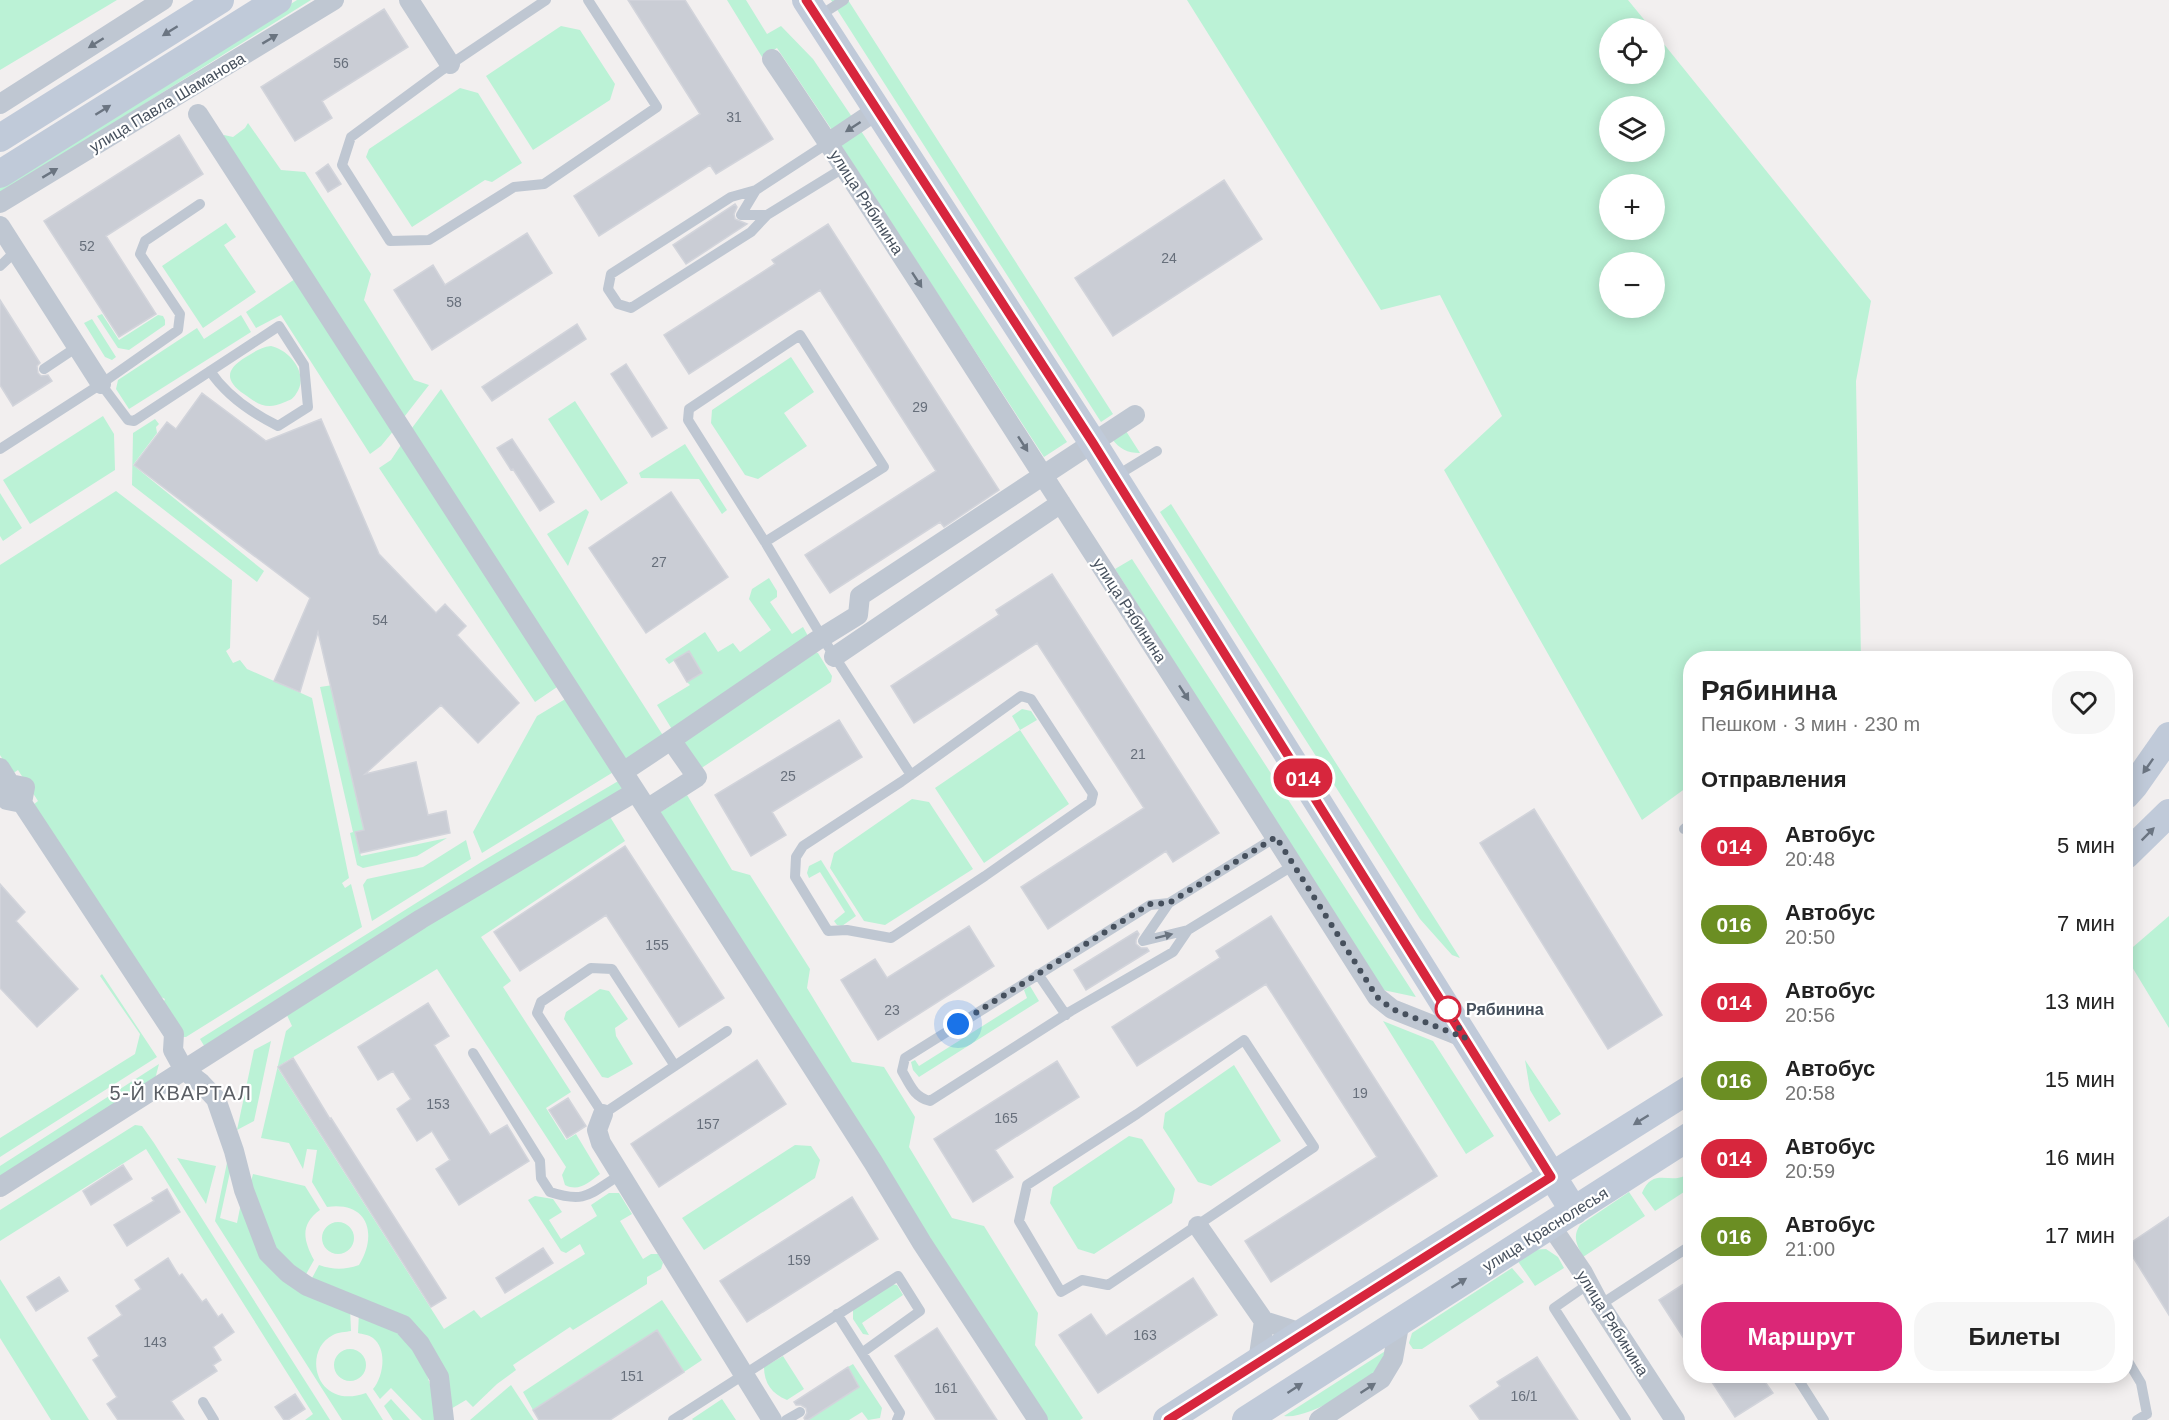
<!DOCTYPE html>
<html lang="ru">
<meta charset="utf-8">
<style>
body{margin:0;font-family:Helvetica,sans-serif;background:#f6f6f6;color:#222;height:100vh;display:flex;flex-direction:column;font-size:22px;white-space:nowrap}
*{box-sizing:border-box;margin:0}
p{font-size:20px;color:#767676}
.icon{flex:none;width:33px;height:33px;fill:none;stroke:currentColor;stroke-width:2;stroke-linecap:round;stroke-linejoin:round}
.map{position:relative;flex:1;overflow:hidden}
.side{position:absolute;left:1683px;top:651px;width:450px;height:732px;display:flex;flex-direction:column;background:#fff;border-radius:24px;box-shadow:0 3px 15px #0003}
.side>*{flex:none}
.badge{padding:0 12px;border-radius:20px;font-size:21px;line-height:39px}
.controls{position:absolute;left:1599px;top:18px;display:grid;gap:12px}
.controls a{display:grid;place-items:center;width:66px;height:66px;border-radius:50%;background:#fff;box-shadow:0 3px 15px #0003;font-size:30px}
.you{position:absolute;width:30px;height:30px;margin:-15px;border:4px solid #fff;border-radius:50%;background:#1a73e8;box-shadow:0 0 0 9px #1a73e833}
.map>.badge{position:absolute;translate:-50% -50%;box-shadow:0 0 0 3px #fff}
h2{padding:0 18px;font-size:22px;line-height:54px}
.round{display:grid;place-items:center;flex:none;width:63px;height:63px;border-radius:24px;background:#f6f6f6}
.headline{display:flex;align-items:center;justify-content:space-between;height:102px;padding:0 18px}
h1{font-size:28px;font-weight:800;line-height:45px}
.button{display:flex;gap:12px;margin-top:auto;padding:12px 18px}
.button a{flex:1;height:69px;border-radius:24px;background:#db2777;color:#fff;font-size:24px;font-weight:800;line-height:69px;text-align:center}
.button a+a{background:#f6f6f6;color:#222}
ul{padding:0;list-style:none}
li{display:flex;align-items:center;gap:18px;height:78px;padding:0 18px}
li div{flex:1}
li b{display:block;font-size:22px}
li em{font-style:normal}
li .badge{min-width:66px;font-weight:700;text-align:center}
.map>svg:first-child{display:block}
.green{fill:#bbf2d6;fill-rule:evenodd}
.building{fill:#cacdd5;stroke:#d2d4db;stroke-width:1.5}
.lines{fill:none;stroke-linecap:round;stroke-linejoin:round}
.lane{stroke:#bfc7d2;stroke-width:10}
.street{stroke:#bfc7d2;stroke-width:20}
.secondary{stroke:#c0cad9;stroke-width:28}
.oneway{fill:#6b7582}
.oneway2{fill:#6a7480}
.line-casing{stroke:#fff;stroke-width:14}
.line{stroke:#d7263d;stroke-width:9}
.walk{stroke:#46505d;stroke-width:6;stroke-dasharray:0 10.8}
.stop-dot{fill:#fff;stroke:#d7263d;stroke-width:3}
.labels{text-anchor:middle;stroke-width:4.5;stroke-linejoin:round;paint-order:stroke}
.number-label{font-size:14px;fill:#676f7b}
.street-label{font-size:16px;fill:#46505d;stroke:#fff}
.stop-label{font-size:16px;font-weight:bold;fill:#46505d;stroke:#fff;text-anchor:start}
.quarter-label{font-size:20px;letter-spacing:1.5px;fill:#5b5e64;stroke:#fff}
</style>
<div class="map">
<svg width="2169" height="1420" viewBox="0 0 2169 1420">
<rect width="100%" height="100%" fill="#f2efef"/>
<!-- green -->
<path class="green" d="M0 0H117L0 70Z
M297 0H311L0 194V186Z
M727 0H746L767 34 781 26 813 59 852 117 832 130 777 48 762 57Z
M831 0H848L1113 414 1101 422Z
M1187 0H1628L1651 28H1610V74H1654L1655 33 1871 301 1856 381 1861 658H1690V785L1642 820 1444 470 1502 416 1440 295 1381 310ZM1610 106H1654V152H1610ZM1654 184V230H1610V184ZM1654 262V308H1610V262Z
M561 26 580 30 615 84 610 100 533 150 486 76Z
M460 88 478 93 522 163 492 182 485 180 412 227 366 157 369 149Z
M248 123 281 170 305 172 371 274 364 300 414 380 429 385 401 421 221 142 224 135 233 137 245 128Z
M861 131 1067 442 1044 457 840 144Z
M226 223 236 237 224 245 256 292 203 328 162 266Z
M298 277 395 429 381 446 370 454 281 315 256 328 246 312Z
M102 314 119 340 158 315 163 316 165 320V325L129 350 118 348 97 316Z
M241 315 251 332 129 409 116 389 118 380 197 328 204 339Z
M92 319 116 357 112 360 105 357 84 323Z
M271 346C290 350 310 375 296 394 293 399 290 400 285 402 267 410 259 405 244 394 224 380 226 369 246 357 254 352 261 347 271 346Z
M791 357 814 392 784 413 807 446 758 479 745 475 711 423 712 410Z
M441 389 664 737 624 764 409 432Z
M575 401 628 483 601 501 548 419Z
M103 416 114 434 115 470 30 524 3 480Z
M155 419 159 424 156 427 157 433 133 465 264 571 257 582 132 485 133 433Z
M1126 431 1140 453C1127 453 1120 449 1112 439Z
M403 442 560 685 535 702 379 468 391 460Z
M685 444 727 510 722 514 699 479 641 478 639 473Z
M116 491 232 580 230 648 226 651 233 663 240 660 247 669 312 698 349 878 342 883 345 888 351 884 362 927 186 1037H182L162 1005 165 999 159 996 33 805 38 801 18 770 12 774 0 755V565Z
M0 493 22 528 3 541 0 536Z
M1171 504 1460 958 1452 955 1420 919 1160 512Z
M586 509 589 512 568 566 547 534Z
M1132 559 1416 997 1383 990 1115 569Z
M769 578 777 591V597L770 602 792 634 803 627 808 636 673 731 657 705 690 685 687 682 702 673 689 651 669 664 665 659 705 632 718 652 733 643 740 652 771 630 749 599 752 589Z
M812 651 818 653 832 676 831 682 697 771 679 743Z
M333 685 367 832 356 838 361 856 447 838 417 856 363 868 357 865 350 833 353 832 320 687Z
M567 698 615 771 482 853 473 832 537 716Z
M1022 709 1031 711 1037 720 1020 730 1069 804 984 863 935 788 1020 730 1012 716Z
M620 780 627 790 206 1049 200 1039 483 861Z
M687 795 732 870 750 875 810 969 807 988 852 1062 884 1067 915 1117 909 1147 952 1218 984 1226 1038 1313 1035 1345 1083 1418 1080 1420H1044L656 815Z
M912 799 929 802 973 869 885 925 864 921 830 868 834 853Z
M607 812 625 841 481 937 511 981 503 987 571 1092 546 1108 566 1140 576 1134 600 1174C588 1183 579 1192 565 1185L562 1175 566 1167 437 969 277 1067 444 1329 474 1310 481 1318 585 1254 580 1244 566 1253 561 1251 528 1200 535 1196 553 1199 562 1212 549 1220 561 1239 597 1216 591 1205 609 1193H619L632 1214 620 1221 643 1259 651 1254H658L663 1263 661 1269 647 1277V1284L573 1330 570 1327 513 1365 516 1370 497 1384 473 1407 466 1400 449 1410 429 1347 311 1280 319 1265C334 1270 344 1270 359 1265 378 1234 368 1201 327 1207L312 1182 317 1150 307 1149 303 1169 289 1143 261 1138 286 1031 292 1026 286 1013Z
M466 840 471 859 372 921 363 885 367 879 423 867Z
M821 860 856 916 842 926 837 925 834 921 845 912 820 872 809 878 807 873 809 866Z
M2169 916V1028L2126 957V953Z
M102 974 157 1057 0 1157V1138L135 1054 140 1034 100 976Z
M1030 986 1039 1001 919 1077 913 1070 911 1062 915 1060 919 1066 1027 998 1024 990Z
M600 989 609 991 628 1019 615 1028 616 1036 633 1064 608 1078 602 1077 564 1019 566 1012Z
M1383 1021 1433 1041 1494 1136 1466 1154Z
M271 1041 254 1121 237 1130 254 1050Z
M1525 1060 1561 1114 1549 1122 1530 1090Z
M159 1064 154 1083 0 1183V1166Z
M1234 1065 1281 1141 1211 1186 1198 1182 1163 1128 1165 1113Z
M135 1125 142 1126 154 1143 330 1420H305L313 1414 146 1149 0 1241V1210Z
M1129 1136 1142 1139 1175 1189 1172 1203 1094 1254 1078 1249 1050 1203 1053 1187Z
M795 1145 811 1146 820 1160 815 1178 704 1250 682 1218Z
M229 1153 232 1163 220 1218 237 1223 241 1203 263 1255 350 1308 351 1331C346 1332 338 1332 333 1335 301 1351 316 1411 366 1393L383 1420H342L215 1221Z
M177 1158 216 1166 206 1204Z
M1690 1171V1188L1655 1211 1642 1193C1652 1169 1667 1182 1682 1177 1685 1175 1688 1173 1690 1171Z
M253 1174 305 1186 320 1210C299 1225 304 1241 314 1260L305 1276 274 1250 248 1193Z
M1629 1192 1645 1216 1583 1257C1577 1245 1572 1237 1580 1225Z
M322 1238a16 16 0 1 1 32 0a16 16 0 1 1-32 0Z
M1546 1249 1558 1257 1564 1268 1535 1286 1517 1260 1531 1250Z
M1512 1268 1524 1282 1422 1349H1413L1409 1343 1412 1333Z
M0 1279 89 1420H51L0 1338Z
M892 1284 897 1285 903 1295 862 1323 869 1335 863 1334 853 1319V1310Z
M662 1300 702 1360 684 1372 657 1330 533 1410 523 1392Z
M359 1312C371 1318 388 1322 398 1331 424 1353 432 1388 439 1420H422L391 1388 380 1399 373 1389C383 1377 388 1350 373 1338 369 1335 362 1334 358 1333Z
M1390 1348C1387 1354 1386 1360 1382 1365 1366 1384 1308 1420 1284 1416Z
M334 1365a16 16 0 1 1 32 0a16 16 0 1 1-32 0Z
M783 1356 804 1389 787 1400C772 1394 764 1383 764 1367Z
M853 1364 882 1408 880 1418 868 1420 862 1412 849 1420H808L859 1387 848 1367Z
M511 1385 534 1420H470Z
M391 1399 410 1420H393L384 1406Z
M722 1399 736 1420H693L692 1419Z"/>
<!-- building -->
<path class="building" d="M628 0H685L773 139 716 174 710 165 599 236 574 196 700 114Z
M384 9 408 47 322 101 332 118 295 141 261 87Z
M179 135 203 174 106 236 156 314 119 337 44 221Z
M328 164 341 184 328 192 316 173Z
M1224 180 1262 239 1113 336 1075 278Z
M735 204 737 207 734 214 735 219 747 224 686 264 673 245Z
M828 224 999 490 944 527 940 522 830 593 805 555 936 471 820 290 689 374 664 335 775 264 772 260Z
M527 233 552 273 432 350 394 290 433 265 445 285Z
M0 300 40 363 37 366 38 373 41 376 48 375 52 381 13 406 0 385Z
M577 324 586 339 492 401 482 387Z
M626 364 667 428 652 437 611 374Z
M202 393 266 441 321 419 379 554 436 613 445 604 466 626 457 635 519 703 478 743 441 705 365 774 416 762 428 815 446 811 450 833 360 853 355 832 364 830 318 632 300 692 274 681 310 598 134 465 167 422 176 429Z
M512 439 554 502 540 511 513 469 511 470 497 448Z
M671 492 728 577 646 633 589 548Z
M1052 574 1219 833 1173 862 1166 851 1048 929 1021 887 1144 808 1037 643 914 723 891 686 999 615 996 610Z
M689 651 702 673 687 682 674 660Z
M839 720 862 757 772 812 786 835 751 856 715 795Z
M1534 809 1662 1015 1608 1049 1480 843Z
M625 846 724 998 679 1027 606 915 520 971 494 932Z
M0 884 25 912 16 921 78 989 37 1027 0 988Z
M1271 916 1437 1176 1271 1282 1245 1241 1377 1157 1266 984 1137 1066 1112 1027 1220 958 1216 951Z
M969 926 994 966 878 1040 841 980 875 959 887 978Z
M1137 931 1139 934 1136 940V944L1141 948H1147L1149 951 1086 990 1074 970Z
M428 1003 449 1036 434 1045 490 1135 507 1125 529 1161 459 1205 436 1169 450 1160 432 1131 417 1141 397 1109 411 1099 393 1071 378 1080 358 1047Z
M293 1058 330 1119 331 1118 446 1298 431 1307 278 1067Z
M757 1060 786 1104 659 1187 631 1144Z
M1057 1061 1079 1097 995 1150 1013 1177 973 1202 934 1139Z
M568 1098 586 1126 567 1138 549 1110Z
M123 1165 132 1179 91 1205 83 1191Z
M167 1189 180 1212 127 1246 114 1225 154 1201 152 1198Z
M852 1197 878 1239 747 1322 720 1281Z
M2169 1217V1315L2126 1246Z
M543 1248 553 1263 505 1293 496 1278Z
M168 1258 179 1276 182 1274 202 1302 206 1299 218 1317 222 1314 234 1332 213 1347 221 1360 213 1365 217 1371 171 1401 184 1420H118L107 1404 117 1397 93 1360 99 1356 88 1338 122 1315 116 1306 141 1289 135 1280Z
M59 1277 68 1291 36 1311 27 1297Z
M1193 1278 1217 1315 1098 1393 1059 1335 1091 1314 1106 1336Z
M1690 1280V1348L1659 1300Z
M937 1328 997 1420H936L895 1356Z
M657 1330 684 1372 610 1420H539L533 1410Z
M1537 1357 1578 1420H1480L1470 1406 1500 1386 1497 1382Z
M848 1367 859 1387 808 1420H805L804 1418 807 1413 806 1408 801 1405H796L794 1402Z
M1708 1376H1761L1773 1393 1735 1417Z
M295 1394 305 1409 288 1420H284L275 1407Z"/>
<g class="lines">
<!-- lane -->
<path class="lane" d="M546 0 442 70 351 137 342 165 390 241 429 240 514 187 544 184 657 107 588 0
M819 16 844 0
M828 143 756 190 731 197 611 274 608 289 618 304 631 308 751 232 767 215 845 167
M756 190 741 215H767
M0 266 16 251
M800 335 884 467 765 542 688 420 689 409Z
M44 369 77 347
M101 384 128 420 134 421 279 326 304 365 308 407 278 426C252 413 226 395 210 371
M0 449 101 384 178 330 180 314 140 254 145 241 200 204
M1116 476 1157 451
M765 542 822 637 911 775
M1021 696 1031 699 1093 794 1091 802 985 876 891 938 847 930 828 931 795 877 796 857 803 846 901 782Z
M1684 829 1690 824
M1276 837 1169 903 1150 905 905 1058 902 1071C910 1085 914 1097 930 1101L1071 1011 1173 952 1188 930 1294 865
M1169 903 1143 941 1188 930
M1038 974 1066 1015
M1244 1040 1314 1147 1108 1285 1082 1280 1061 1292 1019 1221 1027 1185 1137 1114Z
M473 1053 540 1161 541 1178 550 1192C587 1204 590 1193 620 1175
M675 1066 612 969 591 968 541 1002 537 1013 603 1114 727 1031
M1590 1283 1554 1308 1626 1420
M1600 1305 1690 1246
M837 1314 900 1413 897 1420
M2126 1358 2141 1383 2147 1414 2137 1420
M1796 1376 1824 1420
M203 1402 214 1420
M673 1420 898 1276 920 1311 863 1352
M786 1420 800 1412"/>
<!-- street -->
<path class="street" d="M409 0 450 64
M772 59C856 183 936 309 1017 435 1138 622 1258 809 1377 997L1392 1009 1465 1038
M0 104 163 0
M198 114 623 772
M828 143 877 110
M0 203 334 0
M0 226 101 384
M834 657 1061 503
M671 740 816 641 858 615 860 596 1135 415
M671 740 697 777 647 809 623 772Z
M0 768 10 784
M22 803 7 800 10 784 25 787 22 803 174 1034 173 1050 184 1070 201 1083 216 1099 234 1151 244 1190 268 1253 288 1273 307 1286 403 1325 420 1344 439 1377 444 1420
M647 809 873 1162 922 1243 1038 1420
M603 1114 597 1130 601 1143 772 1420
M0 1187 421 919 635 792
M1198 1226 1264 1321
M1551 1226 1583 1273 1600 1305 1675 1420
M1258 1362 1264 1321 1302 1333
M1319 1420 1381 1379 1393 1359 1400 1320"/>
<!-- secondary -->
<path class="secondary" d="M806 0 1093 443 1574 1211
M0 138 220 0
M0 174 278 0
M2126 795 2134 786 2169 736
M2126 855 2169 813
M1167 1420 1302 1333 1690 1089
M1246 1420 1690 1136"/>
</g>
<!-- one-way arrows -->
<defs><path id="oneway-solid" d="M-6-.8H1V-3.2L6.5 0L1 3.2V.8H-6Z" transform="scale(1.5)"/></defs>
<g class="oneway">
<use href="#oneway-solid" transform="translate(170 31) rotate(148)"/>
<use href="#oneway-solid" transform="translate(103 110) rotate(-32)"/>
<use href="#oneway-solid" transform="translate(2148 766) rotate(125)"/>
<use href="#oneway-solid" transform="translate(2148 834) rotate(-45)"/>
<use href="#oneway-solid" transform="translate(1641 1120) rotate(148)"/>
<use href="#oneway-solid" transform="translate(1459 1283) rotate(-32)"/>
<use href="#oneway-solid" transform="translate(1295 1388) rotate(-33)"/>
</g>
<g class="oneway2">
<use href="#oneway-solid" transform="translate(270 39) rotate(-31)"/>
<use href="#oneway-solid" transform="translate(96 43) rotate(148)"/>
<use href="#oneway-solid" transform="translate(853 127) rotate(147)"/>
<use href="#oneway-solid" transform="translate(50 173) rotate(-31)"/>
<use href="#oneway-solid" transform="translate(917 280) rotate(57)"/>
<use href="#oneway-solid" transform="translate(1023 444) rotate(57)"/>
<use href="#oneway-solid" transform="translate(1184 693) rotate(57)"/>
<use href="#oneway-solid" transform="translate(1164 936) rotate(-14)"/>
<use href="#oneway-solid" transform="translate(1368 1388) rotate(-33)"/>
</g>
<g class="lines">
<defs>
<path id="line" d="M806 0 1093 443 1551 1177 1168 1420"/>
</defs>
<!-- line casing -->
<use href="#line" class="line-casing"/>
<!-- line -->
<use href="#line" class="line"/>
<!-- walk -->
<path class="walk" d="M958 1024 1150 904 1169 903 1276 837 1377 997 1392 1009 1465 1038 1448 1009"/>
</g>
<!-- markers -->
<circle class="stop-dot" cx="1448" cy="1009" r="12"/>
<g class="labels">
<!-- number labels -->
<g class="number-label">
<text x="341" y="68">56</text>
<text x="734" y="122">31</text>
<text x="87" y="251">52</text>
<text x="1169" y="263">24</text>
<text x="454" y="307">58</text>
<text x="920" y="412">29</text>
<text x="659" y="567">27</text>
<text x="380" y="625">54</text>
<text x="1138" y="759">21</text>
<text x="788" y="781">25</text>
<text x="657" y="950">155</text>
<text x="892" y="1015">23</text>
<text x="1360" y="1098">19</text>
<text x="438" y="1109">153</text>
<text x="1006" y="1123">165</text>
<text x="708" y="1129">157</text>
<text x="799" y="1265">159</text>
<text x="1145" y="1340">163</text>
<text x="155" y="1347">143</text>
<text x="632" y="1381">151</text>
<text x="946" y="1393">161</text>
<text x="1524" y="1401">16/1</text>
</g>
<!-- street labels -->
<g class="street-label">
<text transform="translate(167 102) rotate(-31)" y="6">улица Павла Шаманова</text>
<text transform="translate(867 202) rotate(57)" y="6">улица Рябинина</text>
<text transform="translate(1130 610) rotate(57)" y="6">улица Рябинина</text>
<text transform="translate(1545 1229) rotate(-32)" y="6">улица Краснолесья</text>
<text transform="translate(1613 1323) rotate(58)" y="6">улица Рябинина</text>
</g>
<!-- stop labels -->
<g class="stop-label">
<text x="1466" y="1015">Рябинина</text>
</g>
<!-- quarter labels -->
<g class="quarter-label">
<text x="181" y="1100">5-Й КВАРТАЛ</text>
</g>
</g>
</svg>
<div class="controls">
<a><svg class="icon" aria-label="locate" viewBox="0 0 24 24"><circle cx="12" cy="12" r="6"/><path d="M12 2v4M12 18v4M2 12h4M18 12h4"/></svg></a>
<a><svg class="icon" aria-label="layers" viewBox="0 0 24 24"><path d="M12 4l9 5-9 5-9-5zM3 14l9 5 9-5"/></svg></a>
<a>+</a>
<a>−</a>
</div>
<div class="you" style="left:958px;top:1024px"></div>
<b class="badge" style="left:1303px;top:778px;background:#d7263d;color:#fff">014</b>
<section class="side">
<div class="headline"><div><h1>Рябинина</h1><p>Пешком · 3 мин · 230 m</p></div><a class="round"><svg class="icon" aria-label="heart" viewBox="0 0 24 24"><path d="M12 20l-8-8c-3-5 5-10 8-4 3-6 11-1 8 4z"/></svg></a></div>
<h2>Отправления</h2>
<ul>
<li><span class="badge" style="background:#d7263d;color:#fff">014</span><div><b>Автобус</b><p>20:48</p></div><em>5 мин</em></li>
<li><span class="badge" style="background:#6b8e23;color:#fff">016</span><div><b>Автобус</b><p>20:50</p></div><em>7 мин</em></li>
<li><span class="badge" style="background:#d7263d;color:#fff">014</span><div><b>Автобус</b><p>20:56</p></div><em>13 мин</em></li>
<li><span class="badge" style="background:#6b8e23;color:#fff">016</span><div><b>Автобус</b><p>20:58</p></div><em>15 мин</em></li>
<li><span class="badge" style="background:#d7263d;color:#fff">014</span><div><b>Автобус</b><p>20:59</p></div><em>16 мин</em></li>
<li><span class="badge" style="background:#6b8e23;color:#fff">016</span><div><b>Автобус</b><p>21:00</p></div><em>17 мин</em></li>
</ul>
<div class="button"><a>Маршрут</a><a>Билеты</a></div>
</section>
</div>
